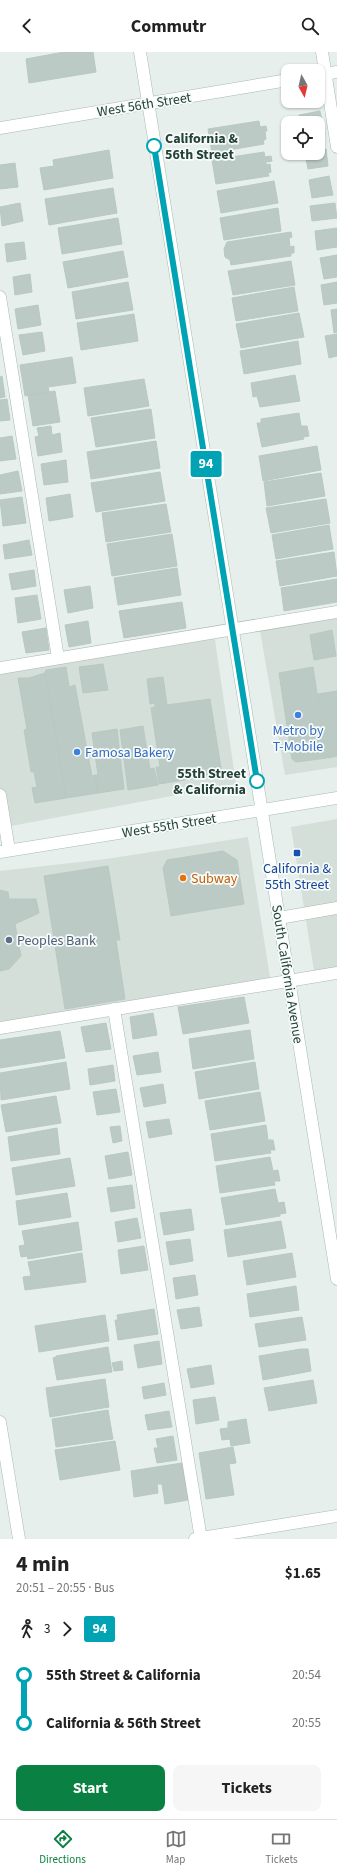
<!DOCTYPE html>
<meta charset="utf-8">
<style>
body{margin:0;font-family:"Source Sans 3",sans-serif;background:#f6f6f6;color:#222;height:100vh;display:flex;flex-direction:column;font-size:15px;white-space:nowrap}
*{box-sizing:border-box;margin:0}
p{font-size:13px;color:#767676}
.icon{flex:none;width:22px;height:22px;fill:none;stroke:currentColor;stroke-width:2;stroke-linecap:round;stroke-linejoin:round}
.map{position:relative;height:1487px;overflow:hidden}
.side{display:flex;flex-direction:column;background:#fff;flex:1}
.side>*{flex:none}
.badge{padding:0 8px;border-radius:3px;font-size:14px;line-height:26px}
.needle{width:26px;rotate:172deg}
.buttons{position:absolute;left:281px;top:12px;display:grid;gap:8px}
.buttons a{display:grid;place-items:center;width:44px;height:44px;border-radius:8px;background:#fff;box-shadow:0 1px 3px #0004;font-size:20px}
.map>.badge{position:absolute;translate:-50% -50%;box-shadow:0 0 0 2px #fff}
.legs{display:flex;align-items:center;gap:6px;height:44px;padding:0 16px;font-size:13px}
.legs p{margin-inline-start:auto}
.head{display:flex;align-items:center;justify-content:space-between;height:68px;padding:0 16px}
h1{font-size:22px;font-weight:700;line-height:30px}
.cta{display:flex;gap:8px;margin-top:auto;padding:8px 16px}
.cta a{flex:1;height:46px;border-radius:8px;background:#0b8043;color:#fff;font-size:16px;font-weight:700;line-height:46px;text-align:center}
.cta a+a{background:#f6f6f6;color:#222}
ul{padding:0 16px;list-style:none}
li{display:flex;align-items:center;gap:14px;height:48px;font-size:15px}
li i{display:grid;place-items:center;width:6px;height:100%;margin:0 5px;background:currentColor}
li i::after{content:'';width:10px;height:10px;margin:-5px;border:3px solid;border-radius:50%;background:#fff}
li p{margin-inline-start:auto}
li:first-child i{background:linear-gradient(#0000 50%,currentColor 0)}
li:last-child i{background:linear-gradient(currentColor 50%,#0000 0)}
header{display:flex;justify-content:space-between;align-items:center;height:52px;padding:0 16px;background:#fff;font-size:18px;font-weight:700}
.tab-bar{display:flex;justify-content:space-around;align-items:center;height:56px;border-top:1px solid #e0e0e0;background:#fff;font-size:11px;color:#767676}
.tab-bar a{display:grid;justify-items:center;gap:2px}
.tab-bar .selected{color:#0b8043}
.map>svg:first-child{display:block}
.built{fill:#d4dfda}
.building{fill:#bbcac4;stroke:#b8c9c2}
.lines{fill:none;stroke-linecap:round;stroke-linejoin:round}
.lane-casing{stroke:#a8b8b2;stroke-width:13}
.street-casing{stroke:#a8b8b2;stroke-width:13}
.secondary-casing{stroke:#a4bbb3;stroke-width:13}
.lane{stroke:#fff;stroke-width:12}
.street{stroke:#fff;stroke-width:12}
.secondary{stroke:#fff;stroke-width:12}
.line-1-casing{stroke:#fff;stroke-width:9}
.line-1{stroke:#00a3b4;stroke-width:6}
.stop-1-dot{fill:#fff;stroke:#00a3b4;stroke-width:2}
.shop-dot{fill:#3f7fe0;stroke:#f7fbf9;stroke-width:1.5}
.transit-dot{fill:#1a4fb4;stroke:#f7fbf9;stroke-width:1.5}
.food-dot{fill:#e8710a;stroke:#f7fbf9;stroke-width:1.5}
.service-dot{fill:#5c6f8a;stroke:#f7fbf9;stroke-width:1.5}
.labels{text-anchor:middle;stroke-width:3.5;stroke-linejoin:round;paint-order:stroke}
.street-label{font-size:14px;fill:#24423a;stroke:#f7fbf9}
.stop-label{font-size:14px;font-weight:bold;fill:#24423a;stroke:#f7fbf9;text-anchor:start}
.shop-label{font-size:14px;fill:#366cbe;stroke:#f7fbf9}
.transit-label{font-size:14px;fill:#164399;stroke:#f7fbf9}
.food-label{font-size:14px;fill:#c56008;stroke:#f7fbf9;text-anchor:start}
.service-label{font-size:14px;fill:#4e5e75;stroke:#f7fbf9;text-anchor:start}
</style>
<header><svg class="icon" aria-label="back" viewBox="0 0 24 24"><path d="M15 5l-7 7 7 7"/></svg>Commutr<svg class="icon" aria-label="search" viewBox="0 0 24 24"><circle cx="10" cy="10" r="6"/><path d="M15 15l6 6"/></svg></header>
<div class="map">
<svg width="337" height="1487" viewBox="0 0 337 1487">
<rect width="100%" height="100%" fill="#e6efeb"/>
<!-- built -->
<path class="built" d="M337 560V715L285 723 259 573Z
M214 581 236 732 0 776V616Z
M337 767V921L315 925 291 775Z
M248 785 271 932 0 976V819L106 807Z"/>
<!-- building -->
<path class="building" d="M64 0H93L96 20 29 31 26 7Z
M320 59 325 82 318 83V71H300L299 63Z
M259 69 260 75 266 74 267 79H265L266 87 263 89 264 92 212 101 208 77Z
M326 97 328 114 308 117 305 101H318V98Z
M109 98 113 126 44 138 40 116 54 114 53 108Z
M264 100 265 105 271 104 272 109 266 110V113L270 112 271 120 268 121 269 124 216 132 212 108Z
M15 111 18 135 0 137V113Z
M329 124 333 143 312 146 309 128Z
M274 129 278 151 221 161 217 139Z
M113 136 117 161 49 173 45 147Z
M20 151 23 169 2 174 0 155Z
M335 151 337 166 312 169 310 154Z
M278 156 281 179 224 188 220 166Z
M118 166 122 192 62 202 58 176Z
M337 176V195L317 198 315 179Z
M291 180 292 185 289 186 290 195 294 194V201H291V204L231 213 230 208 225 205 224 197 227 190Z
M24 190 26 207 7 210 5 192Z
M123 199 128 225 68 236 63 210Z
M337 203V225L324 227 320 206Z
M291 209 295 233 233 243 228 219Z
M30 222 32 240 15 243 13 225Z
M128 230 133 258 76 267 72 240Z
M337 230V251L324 253 321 233Z
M294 235 298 259 236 269 232 246Z
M38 253 41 273 18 277 15 257Z
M337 257V280L334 281 331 258Z
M299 261 304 285 241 296 236 272Z
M134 262 138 289 81 298 77 271Z
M42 280 45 299 23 303 19 283Z
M337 282V304L329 306 325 284Z
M298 289 301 312 244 322 240 299Z
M72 305 76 331 48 335 49 340 25 344 20 313Z
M295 323 300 349 260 355 257 344 253 345 251 331Z
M2 324 5 345 0 346V325Z
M144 327 149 354 88 364 84 336Z
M55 339 60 370 33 374 28 343Z
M7 347 10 368 0 369V348Z
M151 357 155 386 96 395 91 366Z
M299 361 301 374H307L309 384 303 385 304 387 262 395 257 371H261V367Z
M51 374 52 383 60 381 62 400 38 404 35 385 39 384 37 376Z
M12 384 16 407 0 409V386Z
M156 389 160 416 91 427 87 400Z
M317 394 321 418 263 429 259 404Z
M66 408 68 430 44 433 41 412Z
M18 419 22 439 0 442V423Z
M160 420 165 449 96 460 91 431Z
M321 421 325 444 267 454 264 430Z
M70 442 73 465 49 469 46 446Z
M22 445 26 471 3 474 0 448Z
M326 447 330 471 271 481 266 456Z
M166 452 171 480 106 490 102 461Z
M329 473 333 497 276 507 272 483Z
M172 482 177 514 112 524 107 492Z
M29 488 32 503 5 507 3 493Z
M334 500 337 524 280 534 276 509Z
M177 516 181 543 118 553 114 526Z
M34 518 36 534 12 538 9 522Z
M337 527V550L284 559 281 536Z
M90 534 93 556 68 561 64 538Z
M37 543 41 567 18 571 15 546Z
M182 550 186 576 124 586 119 559Z
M88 569 91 591 69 595 65 573Z
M46 576 49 598 26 601 22 580Z
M332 578 336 604 314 608 310 583Z
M103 612 108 638 83 641 79 615Z
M66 615 69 635 75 633 92 724 95 723 98 741 66 746 45 621 46 618Z
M313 615 327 706 296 710 292 707 279 621Z
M45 621 66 746 35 751 32 736 37 735 34 720H31L24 678 27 677 18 626H29Z
M163 625 167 653 210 647 222 722 159 732 156 715H160L151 656 155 655V651L150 652 147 627Z
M337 639V704L328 706 318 642Z
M143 674 150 717 154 716 158 733 128 738 120 678Z
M117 677 124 737 98 741 95 723H98L92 681Z
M223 799 237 808 244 852 171 864 163 816 167 808Z
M108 814 120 888H116L125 947 65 957 44 824Z
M0 838 8 840 9 847H36L39 861 15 872 21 904 9 917 0 919Z
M244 945 249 971 183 982 178 955Z
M153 961 157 983 133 987 130 965Z
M106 971 111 997 86 1000 81 975Z
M250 978 254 1007 193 1017 189 987Z
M60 979 65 1006 0 1016V988Z
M158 1000 161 1020 137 1023 133 1004Z
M66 1010 70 1037 1 1048 0 1021Z
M255 1010 259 1037 199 1047 195 1020Z
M113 1013 115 1029 90 1033 88 1017Z
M163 1032 166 1051 144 1055 140 1036Z
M116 1037 120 1060 97 1063 93 1040Z
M260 1040 265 1069 210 1078 205 1049Z
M56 1044 61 1071 6 1080 1 1053Z
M169 1067 172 1082 149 1086 146 1070Z
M266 1073 268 1088H273L275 1098H270L271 1101 215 1109 211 1082Z
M120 1074 122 1089 113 1091 110 1075Z
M57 1076 60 1102 11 1109 8 1085Z
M128 1100 132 1123 109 1127 105 1104Z
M270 1105 273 1119 278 1118 280 1129H274L275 1133 220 1141 216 1114Z
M70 1106 75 1134 16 1143 12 1116Z
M132 1133 135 1156 111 1160 107 1136Z
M275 1137 278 1151 284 1150 286 1161 280 1162V1164L226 1173 221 1146Z
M67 1141 71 1165 19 1173 16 1149Z
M191 1157 194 1178 164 1183 160 1161Z
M137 1166 141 1186 118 1190 115 1170Z
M281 1169 286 1196 228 1205 224 1178Z
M78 1170 82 1198 28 1207 27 1204 21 1205 19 1194 25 1193 22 1179Z
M190 1187 193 1209 170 1213 166 1190Z
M144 1194 148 1218 121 1222 118 1198Z
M82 1201 86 1230 25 1238 23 1225 31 1224 28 1210Z
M292 1201 296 1225 247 1233 243 1209Z
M195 1223 198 1243 176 1247 173 1226Z
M296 1234 299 1258 250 1265 247 1242Z
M199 1255 202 1274 181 1277 177 1258Z
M154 1257 158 1282 118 1288 115 1268H118L117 1263Z
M105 1263 109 1289 39 1300 35 1274Z
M302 1265 306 1288 259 1295 255 1272Z
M159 1289 162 1312 138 1316 134 1293Z
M108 1295 112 1320 57 1328 53 1306 56 1305V1304Z
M301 1297H308L311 1319 263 1328 259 1304Z
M122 1309 123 1318 114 1319 112 1311Z
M211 1313 214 1332 191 1336 187 1317Z
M105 1327 109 1355 50 1365 46 1336Z
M313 1328 317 1351 269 1359 264 1336Z
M164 1331 166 1343 144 1347 142 1335Z
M215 1345 219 1368 196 1372 193 1348Z
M108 1358 113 1387 56 1395 52 1367Z
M169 1359 172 1375 148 1378 145 1363Z
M246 1367 250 1391 231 1394 230 1387 222 1388 220 1377 228 1376V1370Z
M173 1384 177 1408 157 1411 154 1396H158L156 1387Z
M115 1389 120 1418 60 1428 55 1398Z
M233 1395 236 1411 229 1412 234 1443 206 1447 199 1401Z
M182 1411 188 1448 165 1452 162 1432H157L158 1441 134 1445 131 1419Z"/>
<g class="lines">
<defs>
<path id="lane" d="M322 0 337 95
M0 245 58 606
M0 616 337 560
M0 743 9 798
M279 866 337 856
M114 957 201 1487
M0 976 337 921"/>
<path id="street" d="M318 23 337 20
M0 76 288 28
M0 1370 19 1487
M195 1487 337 1464"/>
<path id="secondary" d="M140 0 337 1227
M0 800 337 746"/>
</defs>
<!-- lane casing -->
<use href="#lane" class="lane-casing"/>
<!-- street casing -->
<use href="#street" class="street-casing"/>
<!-- secondary casing -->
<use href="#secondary" class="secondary-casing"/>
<!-- lane -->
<use href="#lane" class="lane"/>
<!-- street -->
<use href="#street" class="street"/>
<!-- secondary -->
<use href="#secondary" class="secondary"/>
</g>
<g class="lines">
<defs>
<path id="line-1" d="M154 94 257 729"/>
</defs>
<!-- line-1 casing -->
<use href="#line-1" class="line-1-casing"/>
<!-- line-1 -->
<use href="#line-1" class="line-1"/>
</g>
<!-- markers -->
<g class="stop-1-dot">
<circle cx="154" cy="94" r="7"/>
<circle cx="257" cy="729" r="7"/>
</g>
<g class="shop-dot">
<circle cx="298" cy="663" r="4"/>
<circle cx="77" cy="700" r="4"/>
</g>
<rect class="transit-dot" x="293" y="797" width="8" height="8" rx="2"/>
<circle class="food-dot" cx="183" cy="826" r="4"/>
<circle class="service-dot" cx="9" cy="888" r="4"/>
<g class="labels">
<!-- street labels -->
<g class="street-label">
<text transform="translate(144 52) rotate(-9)" y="5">West 56th Street</text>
<text transform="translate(169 773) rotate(-9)" y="5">West 55th Street</text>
<text transform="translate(288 922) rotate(81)" y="5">South California Avenue</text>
</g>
<!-- stop labels -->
<g class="stop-label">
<text x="165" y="91">California &amp;<tspan x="165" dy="16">56th Street</tspan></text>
<text x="246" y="726" text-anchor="end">55th Street<tspan x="246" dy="16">&amp; California</tspan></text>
</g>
<!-- shop labels -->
<g class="shop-label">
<text x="298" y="683">Metro by<tspan x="298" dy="16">T-Mobile</tspan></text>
<text x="85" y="705" text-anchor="start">Famosa Bakery</text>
</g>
<!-- transit labels -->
<g class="transit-label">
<text x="297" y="821">California &amp;<tspan x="297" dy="16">55th Street</tspan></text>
</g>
<!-- food labels -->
<g class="food-label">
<text x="191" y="831">Subway</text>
</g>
<!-- service labels -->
<g class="service-label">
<text x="17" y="893">Peoples Bank</text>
</g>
</g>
</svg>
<div class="buttons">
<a><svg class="needle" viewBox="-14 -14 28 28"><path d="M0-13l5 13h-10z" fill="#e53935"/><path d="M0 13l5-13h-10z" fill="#767676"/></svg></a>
<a><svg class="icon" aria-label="locate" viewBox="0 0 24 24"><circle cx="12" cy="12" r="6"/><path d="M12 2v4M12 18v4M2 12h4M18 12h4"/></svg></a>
</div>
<b class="badge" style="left:206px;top:412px;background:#00a3b4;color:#fff">94</b>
</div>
<section class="side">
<div class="head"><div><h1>4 min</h1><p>20:51 – 20:55 · Bus</p></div><b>$1.65</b></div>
<div class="legs"><svg class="icon" aria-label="walk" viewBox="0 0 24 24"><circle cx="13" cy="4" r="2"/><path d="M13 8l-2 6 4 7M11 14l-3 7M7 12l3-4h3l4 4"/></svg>3<svg class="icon" aria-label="forward" viewBox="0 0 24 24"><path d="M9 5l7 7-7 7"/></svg><b class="badge" style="background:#00a3b4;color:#fff">94</b></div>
<ul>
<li><i style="color:#00a3b4"></i><b>55th Street &amp; California</b><p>20:54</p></li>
<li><i style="color:#00a3b4"></i><b>California &amp; 56th Street</b><p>20:55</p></li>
</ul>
<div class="cta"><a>Start</a><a>Tickets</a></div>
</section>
<nav class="tab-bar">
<a class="selected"><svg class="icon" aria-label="directions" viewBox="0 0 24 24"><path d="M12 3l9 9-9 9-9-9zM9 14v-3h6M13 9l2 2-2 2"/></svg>Directions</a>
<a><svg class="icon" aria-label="map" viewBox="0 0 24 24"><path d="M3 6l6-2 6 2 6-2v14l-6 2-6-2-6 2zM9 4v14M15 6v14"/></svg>Map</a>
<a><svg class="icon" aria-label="tickets" viewBox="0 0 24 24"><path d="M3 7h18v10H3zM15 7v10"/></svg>Tickets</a>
</nav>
